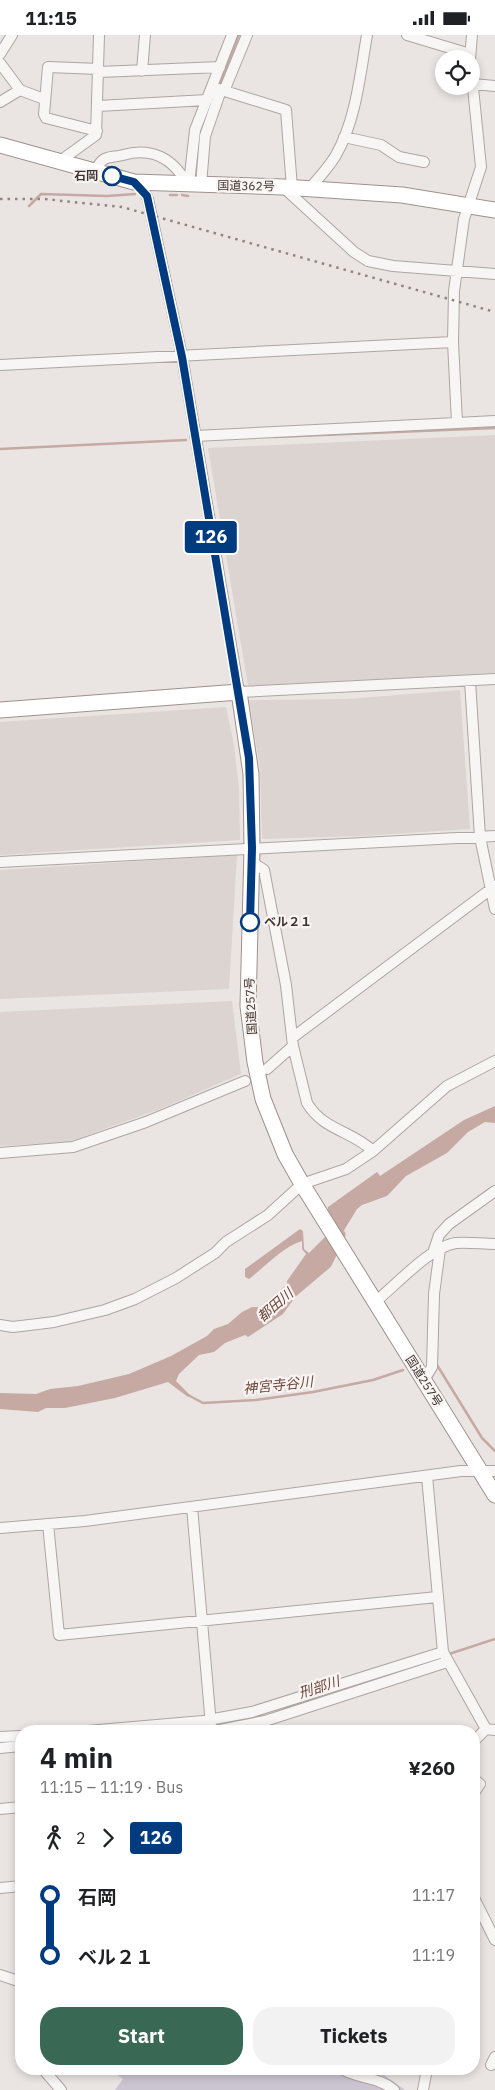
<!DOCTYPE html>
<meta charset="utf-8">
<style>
body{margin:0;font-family:"IBM Plex Sans","Noto Sans JP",sans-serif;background:#f2f2f2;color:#202124;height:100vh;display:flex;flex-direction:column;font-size:19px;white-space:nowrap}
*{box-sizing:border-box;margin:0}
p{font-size:16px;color:#757577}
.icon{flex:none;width:28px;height:28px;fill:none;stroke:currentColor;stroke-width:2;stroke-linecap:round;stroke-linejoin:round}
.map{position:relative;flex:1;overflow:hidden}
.drawer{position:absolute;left:15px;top:1690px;width:465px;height:350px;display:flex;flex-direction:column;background:#fff;border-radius:20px;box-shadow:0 2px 8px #0003}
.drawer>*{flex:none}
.badge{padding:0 10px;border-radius:4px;font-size:18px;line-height:32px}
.tools{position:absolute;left:435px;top:15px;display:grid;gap:10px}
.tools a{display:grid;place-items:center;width:45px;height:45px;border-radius:50%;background:#fff;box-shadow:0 2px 8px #0003;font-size:25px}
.map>.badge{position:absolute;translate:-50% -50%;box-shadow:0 0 0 2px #fff}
.legs{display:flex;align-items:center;gap:8px;height:55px;padding:0 25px;font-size:16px}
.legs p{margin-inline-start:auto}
.head{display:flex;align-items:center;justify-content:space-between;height:85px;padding:0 25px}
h1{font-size:28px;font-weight:700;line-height:38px}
.primary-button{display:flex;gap:10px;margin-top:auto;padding:10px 25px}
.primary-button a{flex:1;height:58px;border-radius:20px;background:#396854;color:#fff;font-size:20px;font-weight:700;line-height:58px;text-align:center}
.primary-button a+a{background:#f2f2f2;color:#202124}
ul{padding:0 25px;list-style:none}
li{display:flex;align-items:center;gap:18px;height:60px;font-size:19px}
li i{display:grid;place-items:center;width:8px;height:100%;margin:0 6px;background:currentColor}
li i::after{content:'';width:12px;height:12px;margin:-6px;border:4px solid;border-radius:50%;background:#fff}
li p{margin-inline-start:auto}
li:first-child i{background:linear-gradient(#0000 50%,currentColor 0)}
li:last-child i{background:linear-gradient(currentColor 50%,#0000 0)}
.status{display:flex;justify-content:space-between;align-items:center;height:35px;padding:0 25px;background:#fff;direction:ltr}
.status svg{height:14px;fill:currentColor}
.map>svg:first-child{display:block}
.built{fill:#dbd4d1}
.green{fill:#cbc5d2}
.water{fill:#c5a9a2}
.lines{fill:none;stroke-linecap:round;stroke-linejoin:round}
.stream{stroke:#c5a9a2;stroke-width:2.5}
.river{stroke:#c5a9a2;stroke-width:15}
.minor-casing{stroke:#ada5a1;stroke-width:12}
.highway-casing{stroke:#9f918c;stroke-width:17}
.minor{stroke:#f8f6f5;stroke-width:10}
.highway{stroke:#fff;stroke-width:15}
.rail{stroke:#91847e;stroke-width:2.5;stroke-dasharray:2.5 5;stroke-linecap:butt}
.line-1-casing{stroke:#fff;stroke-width:11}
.line-1{stroke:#003b80;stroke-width:8}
.stop-1-dot{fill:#fff;stroke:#003b80;stroke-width:2.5}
.labels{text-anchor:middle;stroke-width:4.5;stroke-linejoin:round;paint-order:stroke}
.stop-label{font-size:12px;font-weight:bold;fill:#40332d;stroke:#f7f4f3;text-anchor:end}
.street-label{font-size:12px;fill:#40332d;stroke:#f7f4f3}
.water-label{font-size:14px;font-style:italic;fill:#6f483b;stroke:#f7f4f3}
</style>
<div class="status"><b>11:15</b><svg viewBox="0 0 49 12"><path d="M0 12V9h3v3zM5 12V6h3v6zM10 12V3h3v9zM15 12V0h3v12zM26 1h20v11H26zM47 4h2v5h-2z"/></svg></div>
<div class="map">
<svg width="495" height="2055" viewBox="0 0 495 2055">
<rect width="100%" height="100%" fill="#eae5e3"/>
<!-- built -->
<path class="built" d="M495 400V638L248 651 208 413Z
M460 655 470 794 363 801 262 804 260 734 249 665 347 664Z
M226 672 234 710 239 753 240 805 0 820V687Z
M237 820 229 954 0 964V835Z
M232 966 241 1039 160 1074 68 1107 0 1111V977Z"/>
<!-- green -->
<path class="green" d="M108 2034H356L383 2039 405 2055H115L123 2044Z"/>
<!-- water -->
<path class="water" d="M495 1071V1088L485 1087 468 1097 447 1118 406 1141 387 1161 362 1170 357 1174 332 1215 322 1225 283 1279 248 1302 245 1300 225 1308 214 1317 199 1320 179 1339 176 1346 190 1360 188 1362 168 1347 115 1363 65 1373H46L38 1377 0 1374V1358L36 1359 50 1354 78 1351 129 1339 171 1321 207 1301 214 1294 228 1289 242 1277 252 1272 273 1273 287 1250V1246L306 1219 302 1214V1206C282 1212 265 1232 249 1244L245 1242V1234L300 1194 303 1196 304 1214 309 1218 328 1199V1172L377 1137 380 1141 464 1085Z"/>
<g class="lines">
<!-- stream -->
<path class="stream" d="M219 52 239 0
M170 160H177
M182 160 188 161
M29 171 41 159 107 161 135 159
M274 402 495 393
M0 414 186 405
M437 1330 482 1403 495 1416
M188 1360 203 1368 256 1365 313 1357 373 1345 403 1335
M446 1620 495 1604
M285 1674 387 1640
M143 1696 224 1689
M0 1707 17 1706"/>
<!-- river -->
<path class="river" d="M255 1286 325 1227 338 1200"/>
<defs>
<path id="minor" d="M407 0 470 19
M0 19 12 0
M470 24 472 0
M0 28 20 55 44 64
M142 36 145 0
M99 37 220 32
M473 49 495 51
M212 52 286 75 292 153
M224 56 247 0
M0 67 20 55
M98 71 207 65
M97 96 46 83 44 79 48 32 99 34
M344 102 381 110 399 122 424 127
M60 126 96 100 99 0
M95 136C104 119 107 124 123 120 151 112 173 123 187 149
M134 147 143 154 148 164 182 321 239 657 495 644
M189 149 195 95 232 0
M201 150 205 101 221 55
M283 152 354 217 368 226 393 231 495 239
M309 154C319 143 329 132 336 120 356 85 360 40 367 0
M453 307 457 388 495 386
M0 330 453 307 454 256 464 184 481 132 471 33
M195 401 457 388
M470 646 480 802 495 874
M0 827 495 801
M252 827 264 835 286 950 293 1011 267 1034
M292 1003 495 851
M373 1116 447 1051 495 1026
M0 1118 73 1112 146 1087 245 1046
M433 1218 439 1200 449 1189 495 1156
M375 1267C395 1251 431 1211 456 1208 469 1207 482 1209 495 1209
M0 1290 13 1292 54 1287 105 1275 135 1264 176 1243 215 1218 226 1207 268 1180 302 1149 346 1134 373 1116C351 1095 324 1096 307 1068L293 1011
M424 1345 432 1332 434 1259 440 1214
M427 1441 443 1617 486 1694
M192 1472 211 1690
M48 1489 59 1600 437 1562
M0 1493 85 1486 461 1436H495
M87 1696 203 1686 252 1677 443 1617
M215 1696 265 1686 447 1627
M0 1702 21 1701
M474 1706 486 1694 495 1695
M0 1713 21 1711
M474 1744 480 1749 474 1758
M0 1774 21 1772
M0 1853 21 1851
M474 1863 495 1905
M0 1940 21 1947
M491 2030 495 2022
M43 2034 61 2055
M342 2034C359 2044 379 2042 394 2055
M423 2055 427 2034"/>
<path id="highway" d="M0 110 134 147 283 152 402 160 495 175
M0 675 239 657 251 739 252 813 248 971 255 1027 263 1064 285 1119 302 1149 495 1460"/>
</defs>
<!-- minor casing -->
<use href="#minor" class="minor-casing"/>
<!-- highway casing -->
<use href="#highway" class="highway-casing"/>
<!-- minor -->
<use href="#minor" class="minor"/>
<!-- highway -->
<use href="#highway" class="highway"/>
<!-- rail -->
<path class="rail" d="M0 164H44L122 172 495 277"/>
</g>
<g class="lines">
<defs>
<path id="line-1" d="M112 141 134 147 147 161 182 322 249 723 252 813 250 887"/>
</defs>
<!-- line-1 casing -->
<use href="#line-1" class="line-1-casing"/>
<!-- line-1 -->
<use href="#line-1" class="line-1"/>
</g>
<!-- markers -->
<g class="stop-1-dot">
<circle cx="112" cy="141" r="9"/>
<circle cx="250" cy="887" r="9"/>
</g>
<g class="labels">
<!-- stop labels -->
<g class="stop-label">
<text x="98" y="145">石岡</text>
<text x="264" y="891" text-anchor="start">ベル２１</text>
</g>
<!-- street labels -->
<g class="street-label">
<text transform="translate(246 151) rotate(1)" y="4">国道362号</text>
<text transform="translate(251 971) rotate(-93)" y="4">国道257号</text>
<text transform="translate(424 1346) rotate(58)" y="4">国道257号</text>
</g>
<!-- water labels -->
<g class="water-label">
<text transform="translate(275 1270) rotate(-41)" y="5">都田川</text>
<text transform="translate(278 1350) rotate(-6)" y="5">神宮寺谷川</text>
<text transform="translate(319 1652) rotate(-18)" y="5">刑部川</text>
</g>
</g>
</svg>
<div class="tools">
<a><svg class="icon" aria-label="locate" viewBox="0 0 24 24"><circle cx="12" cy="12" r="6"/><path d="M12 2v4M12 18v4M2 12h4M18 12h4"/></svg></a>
</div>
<b class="badge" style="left:211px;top:502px;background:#003b80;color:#fff">126</b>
<section class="drawer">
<div class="head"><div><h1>4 min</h1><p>11:15 – 11:19 · Bus</p></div><b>¥260</b></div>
<div class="legs"><svg class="icon" aria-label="walk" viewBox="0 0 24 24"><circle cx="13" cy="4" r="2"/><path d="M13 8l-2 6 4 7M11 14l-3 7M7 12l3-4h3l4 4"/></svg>2<svg class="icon" aria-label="forward" viewBox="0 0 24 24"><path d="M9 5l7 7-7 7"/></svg><b class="badge" style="background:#003b80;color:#fff">126</b></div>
<ul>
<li><i style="color:#003b80"></i><b>石岡</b><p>11:17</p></li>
<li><i style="color:#003b80"></i><b>ベル２１</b><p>11:19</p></li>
</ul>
<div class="primary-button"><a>Start</a><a>Tickets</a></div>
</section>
</div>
